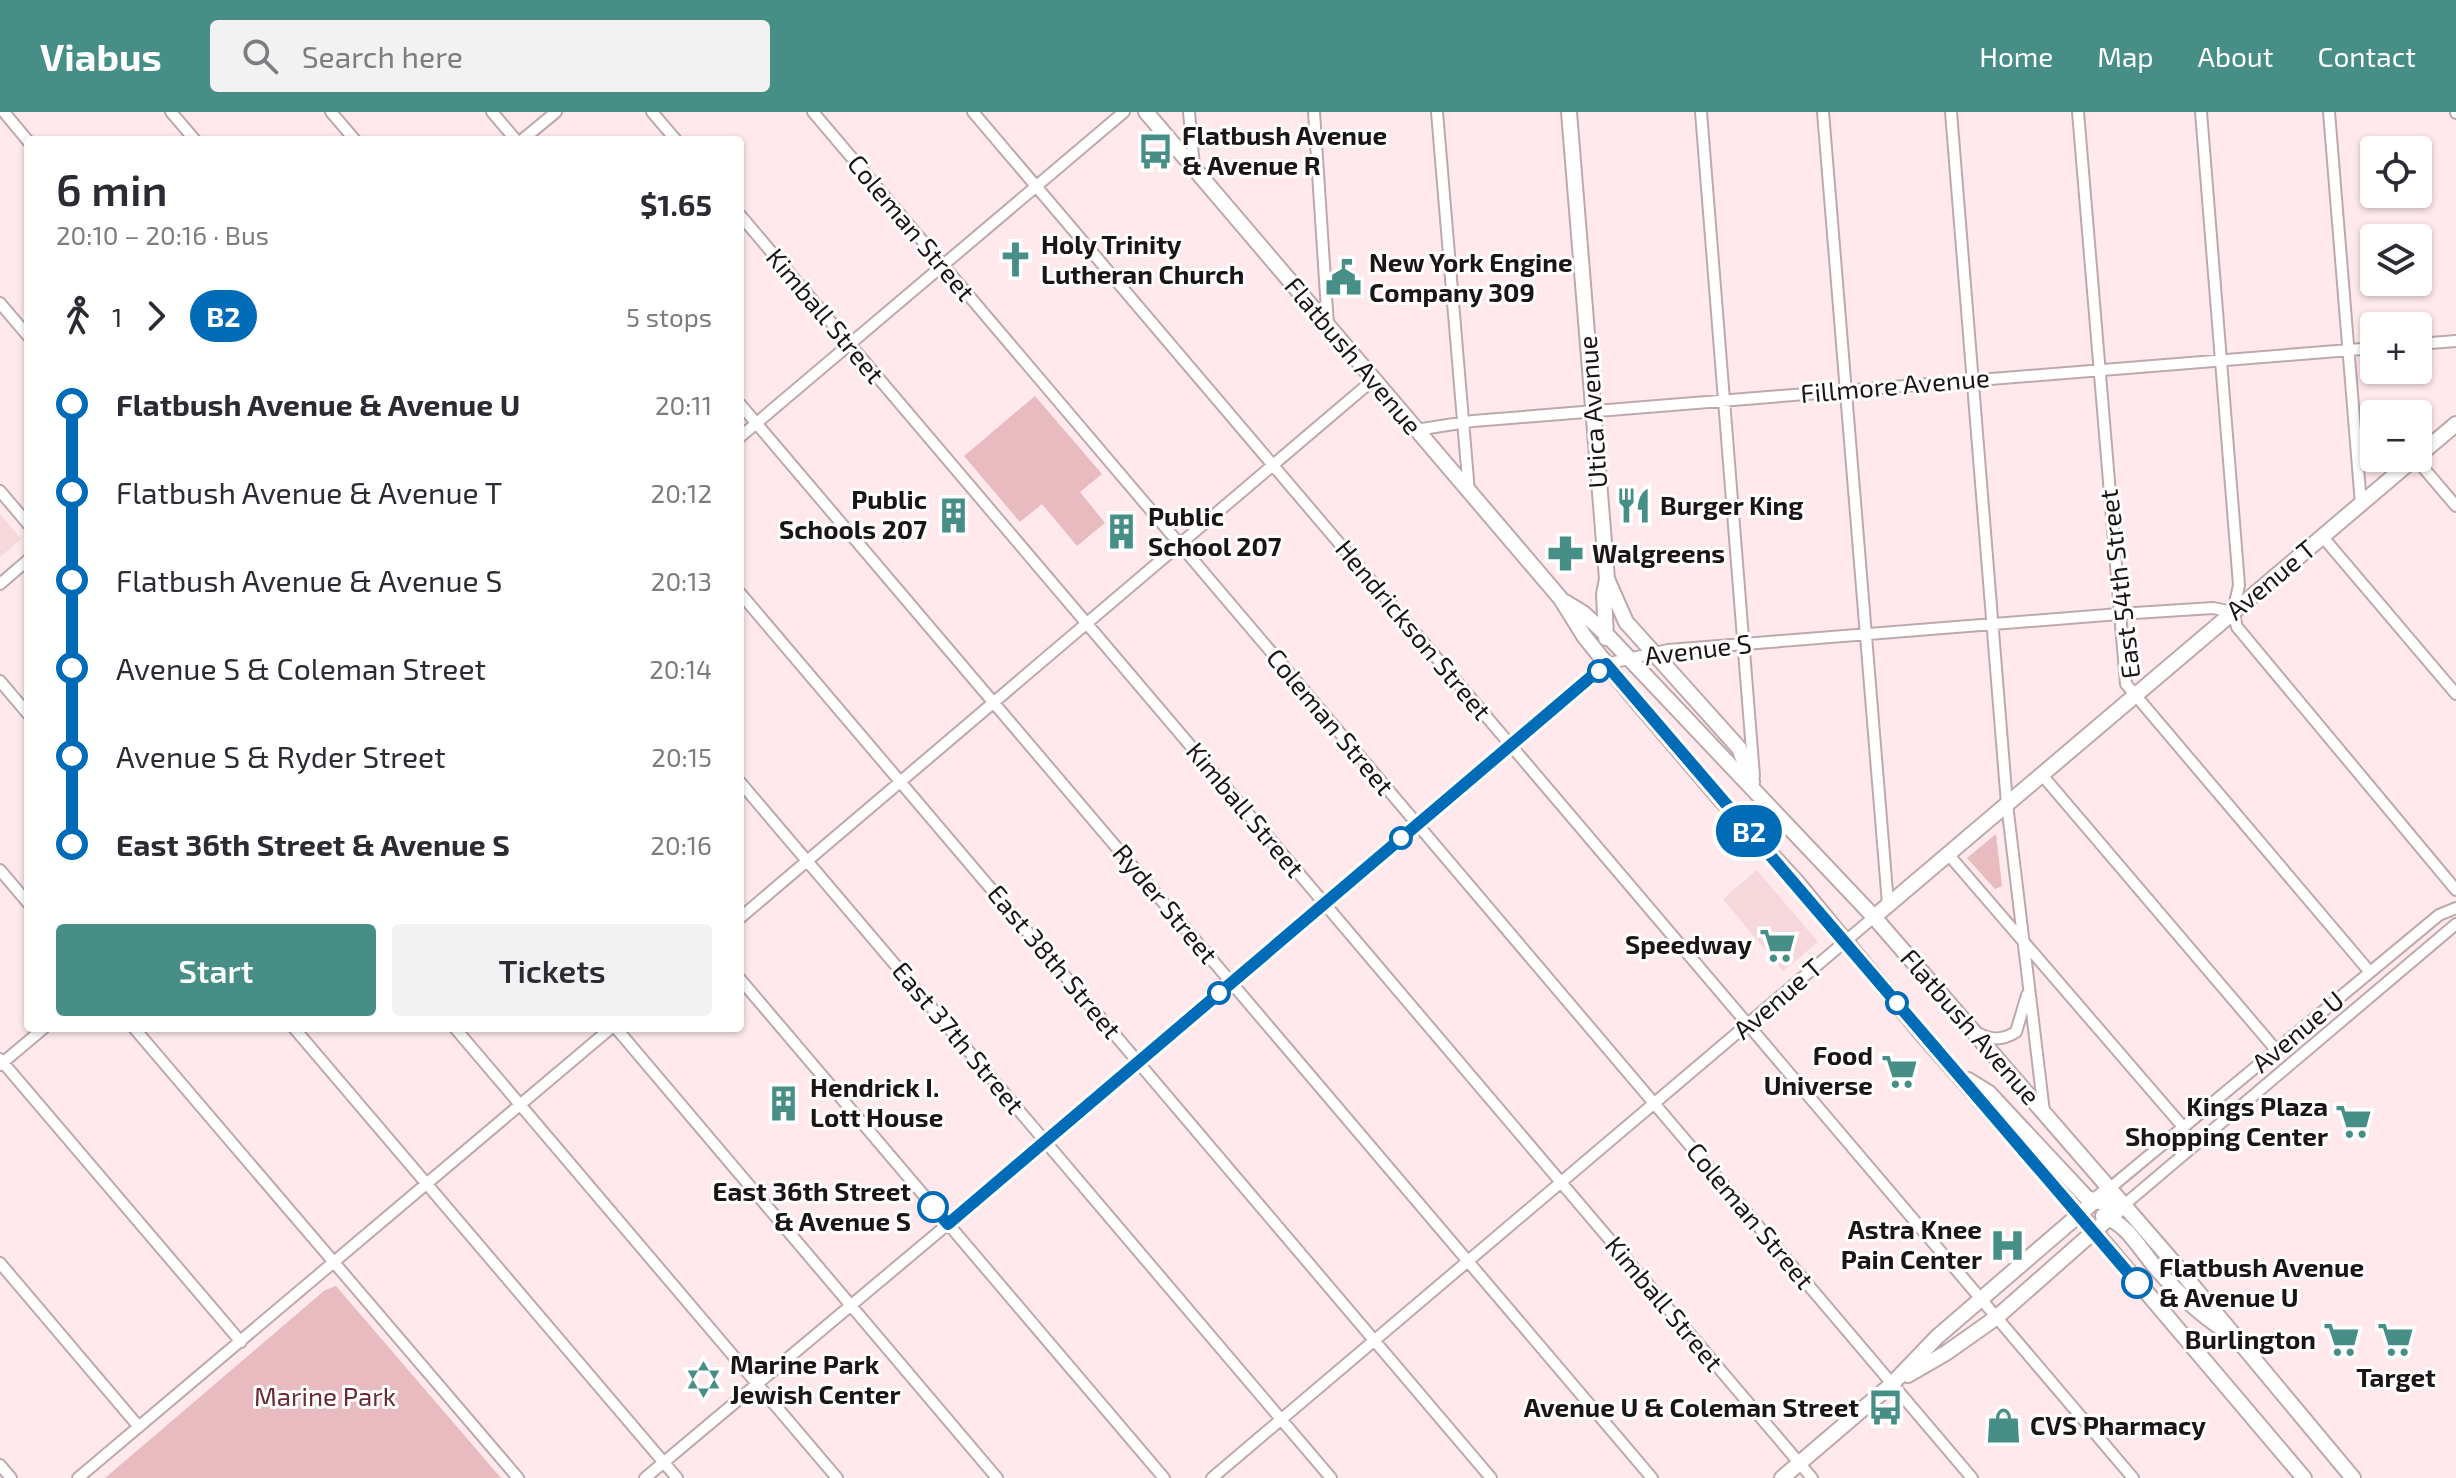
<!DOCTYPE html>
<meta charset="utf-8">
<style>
body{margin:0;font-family:"Exo 2",sans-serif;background:#f2f2f3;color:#2b2b33;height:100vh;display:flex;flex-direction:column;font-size:30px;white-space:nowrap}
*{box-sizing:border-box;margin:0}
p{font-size:26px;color:#7c7c81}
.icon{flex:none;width:44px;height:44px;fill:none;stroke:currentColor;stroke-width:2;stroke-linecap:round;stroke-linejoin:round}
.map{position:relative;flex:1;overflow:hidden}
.side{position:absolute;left:24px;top:24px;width:720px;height:896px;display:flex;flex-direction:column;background:#fff;border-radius:8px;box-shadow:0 2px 6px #0004}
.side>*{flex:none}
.badge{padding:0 16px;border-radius:26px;font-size:28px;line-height:52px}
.buttons{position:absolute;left:2360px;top:24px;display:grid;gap:16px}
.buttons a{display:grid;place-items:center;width:72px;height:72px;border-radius:8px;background:#fff;box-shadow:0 2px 6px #0004;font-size:40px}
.map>.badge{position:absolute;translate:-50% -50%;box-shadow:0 0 0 4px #fff}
.legs{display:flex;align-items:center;gap:12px;height:88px;padding:0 32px;font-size:26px}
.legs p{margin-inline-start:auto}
.head{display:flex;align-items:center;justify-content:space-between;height:136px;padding:0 32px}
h1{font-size:44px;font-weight:600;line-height:60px}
.cta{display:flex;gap:16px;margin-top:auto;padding:16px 32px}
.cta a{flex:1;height:92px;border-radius:8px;background:#478e87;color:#fff;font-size:32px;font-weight:600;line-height:92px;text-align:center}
.cta a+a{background:#f2f2f3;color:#2b2b33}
ul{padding:0 32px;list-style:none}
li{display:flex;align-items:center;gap:28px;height:88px;font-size:30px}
li i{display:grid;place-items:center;width:12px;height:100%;margin:0 10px;background:currentColor}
li i::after{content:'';width:20px;height:20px;margin:-10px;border:6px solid;border-radius:50%;background:#fff}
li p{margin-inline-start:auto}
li:first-child i{background:linear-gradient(#0000 50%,currentColor 0)}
li:last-child i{background:linear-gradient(currentColor 50%,#0000 0)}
header{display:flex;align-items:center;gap:48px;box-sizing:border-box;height:112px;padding:0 40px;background:#478e87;color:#fff}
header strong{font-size:38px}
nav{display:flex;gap:44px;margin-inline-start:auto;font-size:28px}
.search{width:560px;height:72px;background:#f2f2f3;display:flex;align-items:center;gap:20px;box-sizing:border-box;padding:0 28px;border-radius:8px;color:#7c7c81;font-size:30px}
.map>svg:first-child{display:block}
.built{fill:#f6d8dc}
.green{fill:#e8bbc1}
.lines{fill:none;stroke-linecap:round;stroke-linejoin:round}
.minor-casing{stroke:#bda9ab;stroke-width:14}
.major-casing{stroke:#bda9ab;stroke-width:18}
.minor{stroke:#fff;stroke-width:10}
.major{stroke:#fff;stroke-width:14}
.line-1-casing{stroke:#fff;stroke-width:18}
.line-1{stroke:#006cb7;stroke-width:12}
.stop-1-dot{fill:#fff;stroke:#006cb7;stroke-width:4}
.labels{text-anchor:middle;stroke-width:6;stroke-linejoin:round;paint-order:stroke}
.poi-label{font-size:26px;font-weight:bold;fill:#1c1516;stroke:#fff;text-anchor:start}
.street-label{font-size:26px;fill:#1c1516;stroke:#fff}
.stop-label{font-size:26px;font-weight:bold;fill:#1c1516;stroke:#fff;text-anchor:end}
.park-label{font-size:26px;fill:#6a2a39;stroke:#fff}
</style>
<header>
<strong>Viabus</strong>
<div class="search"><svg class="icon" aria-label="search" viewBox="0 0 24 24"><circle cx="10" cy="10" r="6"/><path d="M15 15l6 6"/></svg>Search here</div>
<nav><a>Home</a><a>Map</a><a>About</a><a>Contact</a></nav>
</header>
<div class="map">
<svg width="2456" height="1366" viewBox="0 0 2456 1366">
<rect width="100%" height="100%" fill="#ffe9ec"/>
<!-- built -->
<path class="built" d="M0 402 21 427 0 445Z
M1757 758 1818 830 1783 859 1723 787Z"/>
<!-- green -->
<path class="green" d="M1035 284 1102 362 1080 380 1105 411 1077 434 1042 392 1020 410 964 344Z
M1996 722 2002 774 1995 777 1967 746Z
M336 1174 501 1366H105L325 1178Z"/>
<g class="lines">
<defs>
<path id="minor" d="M4 0 28 29
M171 0 195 28
M331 0 355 28
M492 0 516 28
M652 0 676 28
M813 0 1972 1366
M973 0 2133 1366
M1189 0 1194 55
M1314 0 1328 214
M1437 0 1469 380
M1701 0 1754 664
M1823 0 1888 792
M1951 0 2007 692 2044 1000
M2078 0 2126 572 2369 859
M2201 0 2239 473 2233 500 2237 515 2456 778
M2329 0 2361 392
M2456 0V1
M522 28 556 0
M740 103 1812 1366
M0 191 28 224
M2418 232 2456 229
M740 292 1652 1366
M1416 318 1473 309 2374 236
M740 325 1124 0
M2415 346 2456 394
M0 379 28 412
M2322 424 2456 582
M0 472 28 448
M740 481 1491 1366
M0 569 28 602
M2042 663 2277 939
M740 670 1331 1366
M1948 742 2184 1016
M0 758 28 791
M740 806 1373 268
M740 867 1164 1366
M134 916 518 1366
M294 916 677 1366
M455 916 837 1366
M616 916 997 1366
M1978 921C1991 929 2003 928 2016 920L2027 883
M0 947 241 1230
M0 953 44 916
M2110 1076 2439 803 2456 796
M2124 1093 2456 812
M0 1151 139 1315
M0 1353 11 1366
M78 1366 611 916
M645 1366 948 1112 1606 552 1668 538 1744 532 2119 502 2213 496 2233 500
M1212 1366 1874 805"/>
<path id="major" d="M1146 0 1561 487 1584 524 1633 585 1720 687 1796 769 1921 921 2081 1103 2304 1366
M1569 0 1607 467 1604 482 1606 526
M2418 344 2456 312
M1607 467 1626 510 1739 636 1752 670
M1565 490 1583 501 1606 522 1874 805 2168 1144 2353 1366
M1874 805 2415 346
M1968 968 1989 981 2087 1086 2113 1094 2124 1093
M2103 1104C2127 1111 2141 1139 2157 1157 2176 1179 2198 1201 2223 1217
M1908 1263 1946 1241 1997 1205 2124 1093
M1782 1366 1892 1272 1937 1225 2110 1076"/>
</defs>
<!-- minor casing -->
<use href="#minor" class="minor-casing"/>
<!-- major casing -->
<use href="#major" class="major-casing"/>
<!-- minor -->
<use href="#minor" class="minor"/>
<!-- major -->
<use href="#major" class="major"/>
</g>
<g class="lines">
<defs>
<path id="line-1" d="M933 1095 948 1112 1606 552 2137 1171"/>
</defs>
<!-- line-1 casing -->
<use href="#line-1" class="line-1-casing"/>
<!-- line-1 -->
<use href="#line-1" class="line-1"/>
</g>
<!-- icons -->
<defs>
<symbol id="bus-bare" viewBox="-9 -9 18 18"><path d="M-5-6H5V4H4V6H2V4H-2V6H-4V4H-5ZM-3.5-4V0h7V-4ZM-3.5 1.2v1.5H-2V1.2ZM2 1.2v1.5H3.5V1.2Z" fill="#478e87" stroke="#fff" stroke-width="2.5" paint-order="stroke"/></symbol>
<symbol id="church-bare" viewBox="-9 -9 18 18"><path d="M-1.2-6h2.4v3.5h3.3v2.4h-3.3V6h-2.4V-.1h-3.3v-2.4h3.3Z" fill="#478e87" stroke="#fff" stroke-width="2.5" paint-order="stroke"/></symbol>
<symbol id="civic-bare" viewBox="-9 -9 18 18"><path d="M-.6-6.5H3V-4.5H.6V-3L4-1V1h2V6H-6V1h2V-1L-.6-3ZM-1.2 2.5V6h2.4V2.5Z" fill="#478e87" stroke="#fff" stroke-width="2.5" paint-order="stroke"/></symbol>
<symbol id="restaurant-bare" viewBox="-9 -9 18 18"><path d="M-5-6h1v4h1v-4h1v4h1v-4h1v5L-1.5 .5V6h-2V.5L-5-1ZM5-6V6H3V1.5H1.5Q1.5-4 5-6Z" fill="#478e87" stroke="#fff" stroke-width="2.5" paint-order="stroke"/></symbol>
<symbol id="building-bare" viewBox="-9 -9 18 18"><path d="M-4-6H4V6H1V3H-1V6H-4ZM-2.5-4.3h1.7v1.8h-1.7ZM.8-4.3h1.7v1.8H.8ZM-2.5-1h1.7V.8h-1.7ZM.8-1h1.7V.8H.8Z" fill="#478e87" stroke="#fff" stroke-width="2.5" paint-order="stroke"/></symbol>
<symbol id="pharmacy-bare" viewBox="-9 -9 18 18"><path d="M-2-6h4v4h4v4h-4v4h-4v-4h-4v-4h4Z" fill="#478e87" stroke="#fff" stroke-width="2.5" paint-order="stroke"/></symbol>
<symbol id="supermarket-bare" viewBox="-9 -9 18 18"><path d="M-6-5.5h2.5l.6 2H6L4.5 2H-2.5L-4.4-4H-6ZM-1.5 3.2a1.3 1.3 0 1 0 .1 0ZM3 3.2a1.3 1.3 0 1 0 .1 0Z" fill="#478e87" stroke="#fff" stroke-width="2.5" paint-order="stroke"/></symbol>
<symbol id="hospital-bare" viewBox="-9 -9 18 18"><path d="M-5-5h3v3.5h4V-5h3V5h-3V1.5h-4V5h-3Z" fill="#478e87" stroke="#fff" stroke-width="2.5" paint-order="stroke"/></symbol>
<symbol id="synagogue-bare" viewBox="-9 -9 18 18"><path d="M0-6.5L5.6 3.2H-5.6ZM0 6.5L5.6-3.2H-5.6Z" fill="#478e87" stroke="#fff" stroke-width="2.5" paint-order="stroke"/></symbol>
<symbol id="shop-bare" viewBox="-9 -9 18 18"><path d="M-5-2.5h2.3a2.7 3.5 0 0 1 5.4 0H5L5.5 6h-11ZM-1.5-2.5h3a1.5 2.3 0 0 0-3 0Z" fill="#478e87" stroke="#fff" stroke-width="2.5" paint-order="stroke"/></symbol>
</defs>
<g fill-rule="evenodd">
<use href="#bus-bare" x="1130" y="14" width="51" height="51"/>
<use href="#church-bare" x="990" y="122" width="51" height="51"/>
<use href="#civic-bare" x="1318" y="140" width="51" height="51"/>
<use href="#restaurant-bare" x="1608" y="368" width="51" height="51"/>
<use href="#building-bare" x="928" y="378" width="51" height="51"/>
<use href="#building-bare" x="1096" y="394" width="51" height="51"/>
<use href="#pharmacy-bare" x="1540" y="416" width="51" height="51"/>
<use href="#supermarket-bare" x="1752" y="808" width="51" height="51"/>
<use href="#supermarket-bare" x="1874" y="934" width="51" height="51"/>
<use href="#building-bare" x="758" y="966" width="51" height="51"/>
<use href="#supermarket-bare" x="2328" y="984" width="51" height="51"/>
<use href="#hospital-bare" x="1982" y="1108" width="51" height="51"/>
<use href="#supermarket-bare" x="2370" y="1202" width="51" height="51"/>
<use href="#supermarket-bare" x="2316" y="1202" width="51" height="51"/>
<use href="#synagogue-bare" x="678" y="1242" width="51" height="51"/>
<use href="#bus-bare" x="1860" y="1270" width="51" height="51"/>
<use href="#shop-bare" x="1978" y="1288" width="51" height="51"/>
</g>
<!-- markers -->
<g class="stop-1-dot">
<circle cx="1599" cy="559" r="10"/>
<circle cx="1401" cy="726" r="10"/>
<circle cx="1219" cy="881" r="10"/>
<circle cx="1897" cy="891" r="10"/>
<circle cx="933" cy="1095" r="14"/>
<circle cx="2137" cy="1171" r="14"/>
</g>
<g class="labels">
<!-- poi labels -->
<g class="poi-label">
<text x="1182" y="33">Flatbush Avenue<tspan x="1182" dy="30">&amp; Avenue R</tspan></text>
<text x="1041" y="142">Holy Trinity<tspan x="1041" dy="30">Lutheran Church</tspan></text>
<text x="1369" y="160">New York Engine<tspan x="1369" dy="30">Company 309</tspan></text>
<text x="927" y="397" text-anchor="end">Public<tspan x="927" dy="30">Schools 207</tspan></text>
<text x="1660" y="403">Burger King</text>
<text x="1148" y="414">Public<tspan x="1148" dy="30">School 207</tspan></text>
<text x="1592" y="451">Walgreens</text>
<text x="1752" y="842" text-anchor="end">Speedway</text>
<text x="1873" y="953" text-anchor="end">Food<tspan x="1873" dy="30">Universe</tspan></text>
<text x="810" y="985">Hendrick I.<tspan x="810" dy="30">Lott House</tspan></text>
<text x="2328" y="1004" text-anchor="end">Kings Plaza<tspan x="2328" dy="30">Shopping Center</tspan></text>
<text x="1982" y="1127" text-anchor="end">Astra Knee<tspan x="1982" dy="30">Pain Center</tspan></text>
<text x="2316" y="1237" text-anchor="end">Burlington</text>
<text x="730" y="1262">Marine Park<tspan x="730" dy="30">Jewish Center</tspan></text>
<text x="2396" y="1275" text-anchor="middle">Target</text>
<text x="1859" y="1305" text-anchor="end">Avenue U &amp; Coleman Street</text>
<text x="2030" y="1323">CVS Pharmacy</text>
</g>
<!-- street labels -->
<g class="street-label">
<text transform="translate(911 116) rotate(50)" y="9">Coleman Street</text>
<text transform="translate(825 204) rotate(50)" y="9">Kimball Street</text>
<text transform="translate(1353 244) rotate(50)" y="9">Flatbush Avenue</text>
<text transform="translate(1895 274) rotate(-5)" y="9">Fillmore Avenue</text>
<text transform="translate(1593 300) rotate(-94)" y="9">Utica Avenue</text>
<text transform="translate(2271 468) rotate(-40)" y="9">Avenue T</text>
<text transform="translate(2120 472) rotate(-97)" y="9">East 54th Street</text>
<text transform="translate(1413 518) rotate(50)" y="9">Hendrickson Street</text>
<text transform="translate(1698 538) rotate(-7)" y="9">Avenue S</text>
<text transform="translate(1330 610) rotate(50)" y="9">Coleman Street</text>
<text transform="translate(1245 698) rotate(50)" y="9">Kimball Street</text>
<text transform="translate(1165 792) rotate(50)" y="9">Ryder Street</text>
<text transform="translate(1054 850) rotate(50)" y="9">East 38th Street</text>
<text transform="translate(1778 887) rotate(-41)" y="9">Avenue T</text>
<text transform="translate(1970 915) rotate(49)" y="9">Flatbush Avenue</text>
<text transform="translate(2298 920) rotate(-40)" y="9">Avenue U</text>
<text transform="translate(958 926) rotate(50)" y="9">East 37th Street</text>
<text transform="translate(1750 1104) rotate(50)" y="9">Coleman Street</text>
<text transform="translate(1664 1192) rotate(50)" y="9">Kimball Street</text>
</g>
<!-- stop labels -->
<g class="stop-label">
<text x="911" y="1089">East 36th Street<tspan x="911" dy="30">&amp; Avenue S</tspan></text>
<text x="2159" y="1165" text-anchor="start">Flatbush Avenue<tspan x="2159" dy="30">&amp; Avenue U</tspan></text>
</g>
<!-- park labels -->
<g class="park-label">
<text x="325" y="1294">Marine Park</text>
</g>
</g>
</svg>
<div class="buttons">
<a><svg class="icon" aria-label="locate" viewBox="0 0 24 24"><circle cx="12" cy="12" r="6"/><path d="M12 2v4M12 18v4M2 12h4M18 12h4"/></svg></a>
<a><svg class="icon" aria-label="layers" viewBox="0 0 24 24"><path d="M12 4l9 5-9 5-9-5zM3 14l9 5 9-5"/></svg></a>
<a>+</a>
<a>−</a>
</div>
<b class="badge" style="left:1749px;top:719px;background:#006cb7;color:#fff">B2</b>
<section class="side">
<div class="head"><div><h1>6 min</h1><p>20:10 – 20:16 · Bus</p></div><b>$1.65</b></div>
<div class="legs"><svg class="icon" aria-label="walk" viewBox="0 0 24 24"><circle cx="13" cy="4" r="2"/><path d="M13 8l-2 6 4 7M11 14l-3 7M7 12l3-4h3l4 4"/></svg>1<svg class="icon" aria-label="forward" viewBox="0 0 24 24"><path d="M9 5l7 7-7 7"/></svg><b class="badge" style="background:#006cb7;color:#fff">B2</b><p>5 stops</p></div>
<ul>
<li><i style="color:#006cb7"></i><b>Flatbush Avenue &amp; Avenue U</b><p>20:11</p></li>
<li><i style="color:#006cb7"></i><span>Flatbush Avenue &amp; Avenue T</span><p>20:12</p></li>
<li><i style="color:#006cb7"></i><span>Flatbush Avenue &amp; Avenue S</span><p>20:13</p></li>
<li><i style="color:#006cb7"></i><span>Avenue S &amp; Coleman Street</span><p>20:14</p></li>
<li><i style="color:#006cb7"></i><span>Avenue S &amp; Ryder Street</span><p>20:15</p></li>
<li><i style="color:#006cb7"></i><b>East 36th Street &amp; Avenue S</b><p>20:16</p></li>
</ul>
<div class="cta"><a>Start</a><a>Tickets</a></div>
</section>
</div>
